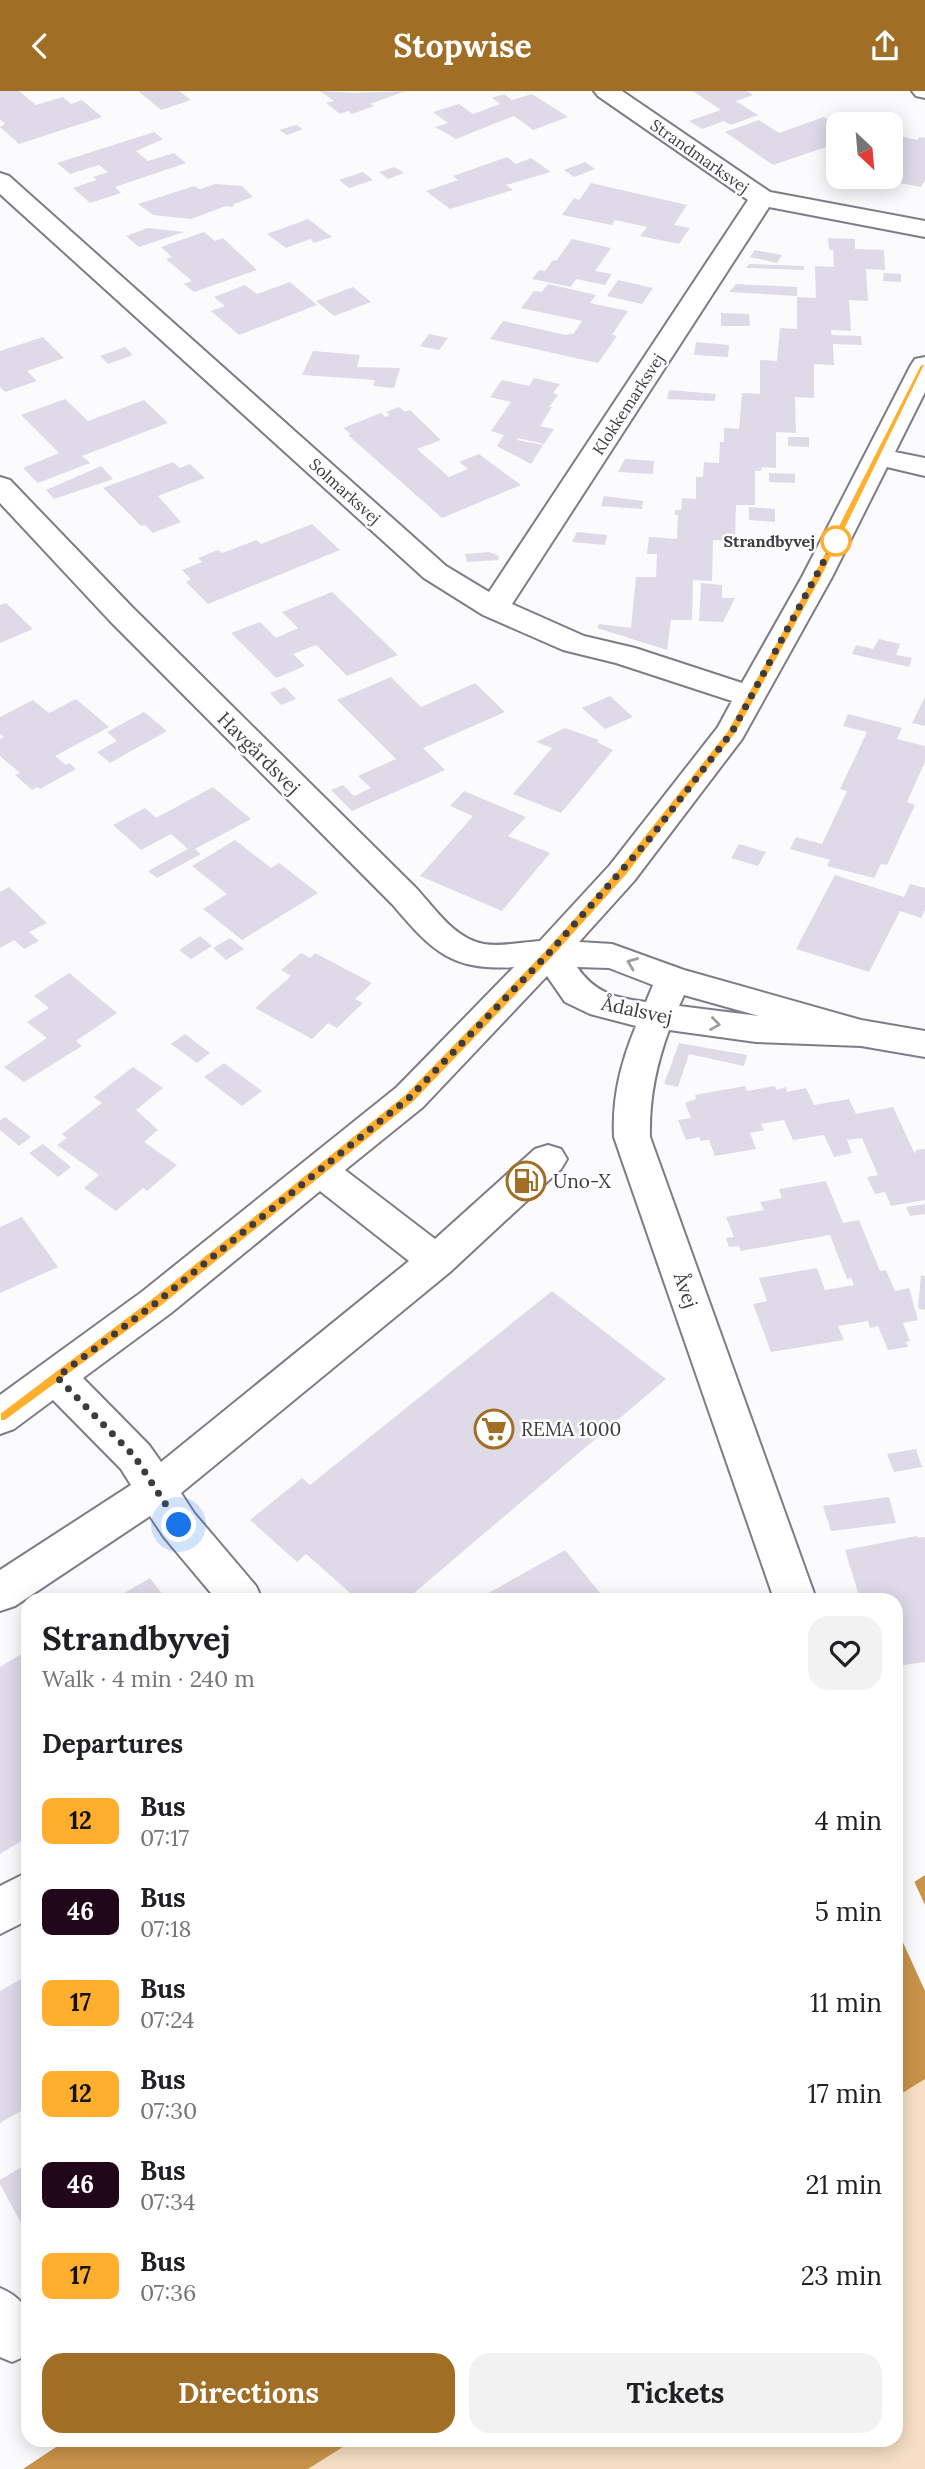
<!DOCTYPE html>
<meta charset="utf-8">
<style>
body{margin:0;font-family:Lora,serif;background:#f2f2f2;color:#202124;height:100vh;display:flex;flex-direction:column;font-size:26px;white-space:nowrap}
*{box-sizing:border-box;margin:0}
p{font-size:23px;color:#757577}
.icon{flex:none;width:38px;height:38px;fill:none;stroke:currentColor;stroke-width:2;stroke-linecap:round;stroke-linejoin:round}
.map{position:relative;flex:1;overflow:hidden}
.sheet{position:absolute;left:21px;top:1502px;width:882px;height:854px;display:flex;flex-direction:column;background:#fff;border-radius:21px;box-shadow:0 4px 18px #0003}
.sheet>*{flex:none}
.badge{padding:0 14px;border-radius:10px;font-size:24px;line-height:46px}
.needle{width:46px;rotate:154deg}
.tools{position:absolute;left:826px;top:21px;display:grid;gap:14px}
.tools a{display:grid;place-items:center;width:77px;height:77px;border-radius:14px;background:#fff;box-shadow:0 4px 18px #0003;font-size:35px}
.you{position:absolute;width:35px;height:35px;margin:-18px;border:5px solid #fff;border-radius:50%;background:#1a73e8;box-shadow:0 0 0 10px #1a73e833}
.map>.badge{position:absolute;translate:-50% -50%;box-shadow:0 0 0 4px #fff}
h2{padding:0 21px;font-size:26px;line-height:63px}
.round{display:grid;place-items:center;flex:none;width:74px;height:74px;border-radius:21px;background:#f2f2f2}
.overview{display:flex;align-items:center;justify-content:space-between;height:119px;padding:0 21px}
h1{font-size:33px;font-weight:700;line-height:52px}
.cta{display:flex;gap:14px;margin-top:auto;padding:14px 21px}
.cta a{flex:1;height:80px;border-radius:21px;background:#a06e24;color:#fff;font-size:28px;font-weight:700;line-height:80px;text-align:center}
.cta a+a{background:#f2f2f2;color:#202124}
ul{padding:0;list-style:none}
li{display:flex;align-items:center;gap:21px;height:91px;padding:0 21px}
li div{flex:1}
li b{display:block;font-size:26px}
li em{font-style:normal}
li .badge{min-width:77px;font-weight:700;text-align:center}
header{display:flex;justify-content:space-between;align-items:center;height:91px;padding:0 21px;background:#a06e24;color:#fff;font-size:32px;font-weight:700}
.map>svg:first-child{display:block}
.green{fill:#f6dfc4}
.water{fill:#c9934a}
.pier{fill:#fbfafd}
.building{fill:#dfdae8}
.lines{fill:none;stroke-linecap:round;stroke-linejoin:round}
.minor-casing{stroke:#7f7b87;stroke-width:4}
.minor{fill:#fff;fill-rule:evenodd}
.oneway{stroke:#9e9da0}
.line{fill:#ffae2d;stroke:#fff;stroke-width:2}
.walk{stroke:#3d3b40;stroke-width:7;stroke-dasharray:0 12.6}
.stop-dot{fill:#fff;stroke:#ffae2d;stroke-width:3.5}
.labels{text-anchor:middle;stroke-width:5;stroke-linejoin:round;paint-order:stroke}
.far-street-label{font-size:16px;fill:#3d3b40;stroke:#fff}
.far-stop-label{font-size:16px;font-weight:bold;fill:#3d3b40;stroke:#fff;text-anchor:end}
.street-label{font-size:19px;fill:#3d3b40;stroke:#fff}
.poi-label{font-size:19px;fill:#3d3b40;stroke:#fff;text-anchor:start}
</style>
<header><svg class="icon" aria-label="back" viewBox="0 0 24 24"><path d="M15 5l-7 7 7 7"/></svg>Stopwise<svg class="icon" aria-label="share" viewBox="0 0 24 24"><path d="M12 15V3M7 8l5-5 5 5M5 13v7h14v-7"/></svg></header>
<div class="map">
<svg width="925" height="2378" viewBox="0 0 925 2378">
<rect width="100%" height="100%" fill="#fbfafd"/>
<!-- green -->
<path class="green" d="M925 1988V2378H308L354 2349 896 2348V2006Z"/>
<!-- water -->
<path class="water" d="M925 1784V1988L896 2006V1803Z
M68 2348H354V2349L308 2378H23Z"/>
<!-- pier -->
<path class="pier" d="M913 1788 925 1814V1900L896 1836V1799Z"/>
<!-- building -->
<path class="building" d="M0 0H19L36 14 63 6 71 13 82 9 102 26 19 53 0 36 5 33 0 28Z
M138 0H179L191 9 161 19Z
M320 0 355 2 406 0 370 13 374 15 352 23 348 20 340 23 326 12 334 10Z
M693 0H747L753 4 736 10 758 24 731 34 724 30 702 38 689 30 721 19Z
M504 3 512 9 532 3 568 26 533 39 514 25 456 48 435 36 448 32 433 21 459 13 473 23 500 13 492 7Z
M824 26 838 35V52L773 74 725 41 759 29 779 42Z
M296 34 303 38 287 44 279 39Z
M154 41 163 48 136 60 148 70 174 62 186 72 115 96 121 102 90 112 73 97 97 89 93 86 108 81 99 74 70 83 57 72Z
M903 46 918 49 919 46 925 47V89L921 96 877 88 891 86V64Z
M507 66 516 73 531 67 551 81 506 94 513 99 450 118 426 100 458 89 453 85Z
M585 71 595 78 574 86 564 79Z
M395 76 404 82 388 88 379 81Z
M363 81 373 89 349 97 339 89Z
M591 92 687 114 674 134 690 137 679 153 640 145 647 136 615 129 612 134 562 124 574 107 579 109Z
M216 93 242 95 253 106 234 113 233 116 226 115 191 128 153 124 138 113 194 95 200 98Z
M308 128 332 146 314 152 310 148 286 157 267 143Z
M148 137 184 141 139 156 126 145Z
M204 141 215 150 223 147 257 179 194 201 184 193 192 190 166 168 172 166 161 156Z
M828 147 855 148V158L884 159 885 179 866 178 868 210 849 209 851 240 831 239 832 244 861 245 862 254 833 253 834 274 814 273V307L795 306 796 342 776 341V377L762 376 761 380H755V414H736L735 450 713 449 712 490 693 489 692 529H671L667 559 597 537 599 533 631 537 636 486H656L657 463H647L649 446 677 448 678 424H675V419H681L682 407 696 408V386H703L704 371 719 372 720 351H724V337L739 338 742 302 760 303V269L777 270 780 237 797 238V206L816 207 815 175 834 176 833 159H829Z
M572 148 611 157 595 180 612 183 605 194 576 188 571 196 532 188 539 179 545 180 553 169 556 170Z
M755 159 782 164 777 172 750 166Z
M749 173 804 175V179L746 177Z
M884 182 901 183V191L883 190Z
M618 189 653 197 642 213 607 205Z
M290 191 317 214 239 244 211 220 225 215 214 206 245 194 257 203Z
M548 193 596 204 590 212 628 220 612 244 617 245 598 272 490 248 503 230 566 244 574 242 582 230 521 217 534 200 542 201Z
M736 193 797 196V205L729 201Z
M353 196 371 211 334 225 316 210Z
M721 222 749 223 750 235H721Z
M429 243 448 247 439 259 420 255Z
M43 246 64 267 27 280 37 290 5 301 0 296V260Z
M696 251 729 254 728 266 694 264Z
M125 256 133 264 108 273 100 265Z
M313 260 360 264 357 276 400 277 394 297 373 295 375 289 302 284Z
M534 287 560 293 553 302 558 304 549 316H552L540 335 554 338 544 353 518 347 517 349 543 354 531 373 497 355 504 344 491 340 511 311 490 306 502 289 529 295Z
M669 299 716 303 715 310 667 308Z
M65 308 88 330 144 309 168 332 82 365 90 372 38 392 23 377 59 362 21 324Z
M399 316 405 321 410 319 441 349 417 358 449 386 468 378 459 371 479 363 521 394 442 427 348 344 351 343 343 337 381 322 385 326 390 324 386 321Z
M788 346H809V356L788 355Z
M625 368 654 370 653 383 618 381Z
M173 371 180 377 190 373 205 387 158 405 181 431 153 442 145 434 141 435 103 397Z
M101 375 113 388 54 408 46 399Z
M769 382 795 383V392L769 391Z
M604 405 643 410 642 418 601 415Z
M749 416 775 418V431L749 429Z
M312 433 340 459 208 513 186 491 191 488 182 479 202 471 198 467 218 459 222 462 257 449 261 453Z
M577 441 607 444 605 454 572 451Z
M489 461 499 465 498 469 467 471 465 463Z
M701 492 722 494V507H735L723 531 699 530Z
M332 501 398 564 347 585 316 554 293 563 305 575 276 587 231 542 260 531 276 547 298 537 282 521Z
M6 512 33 538 0 552V514Z
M879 548 900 553 896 564 912 567 909 576 852 563 856 554 873 558Z
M391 586 421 616 475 592 505 621 423 657 445 679 352 720 331 699 343 694 354 705 371 697 358 685 396 668 337 609Z
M285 596 296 608 281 614 270 602Z
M610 605 633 626 605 638 582 617Z
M925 606V635L912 632Z
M76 608 109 636 55 665 66 674 69 672 76 678 40 698 38 696 32 699 15 684 20 682 0 665V648L4 646 0 643V626L33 609 49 622Z
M144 621 167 640 110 672 97 661 117 650 107 641Z
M848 623 902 637 897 648 925 655V671L907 711 915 714 887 774 881 773 874 787 827 775 830 769 790 758 796 746 822 753 847 700 840 698 867 641 843 635Z
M565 637 599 649 597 651 613 659 561 722 513 703 552 657 536 651Z
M213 696 251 728 195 758 201 763 157 787 148 780 188 758 171 743 141 759 113 734 145 717 156 727Z
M464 700 526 726 508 745 550 762 502 820 420 785 473 725 450 715Z
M235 749 271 777 279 772 318 802 242 849 203 818 227 803 192 775Z
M739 753 766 761 758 775 731 767Z
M835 784 904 806 910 793 925 797V819L921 827 900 820 869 881 796 858Z
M9 796 47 832 29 841 39 850 24 858 14 849 0 857V801Z
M200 845 212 855 191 868 179 859Z
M230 847 244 858 226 869 213 857Z
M301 862 310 867 315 862 372 892 355 908 363 912 337 937 328 932 312 948 255 917 291 885 281 879Z
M69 882 117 922 76 950 82 955 24 991 4 976 47 947 27 931 49 917 34 905Z
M185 943 210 962 197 972 171 953Z
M679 952 747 964 744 975 689 963 678 996 664 993Z
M224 972 262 1000 242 1015 204 986Z
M133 976 163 997 136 1019 158 1039 144 1051 177 1074 147 1100 143 1097 116 1120 84 1097 99 1084 57 1054 67 1047 62 1043 102 1012 94 1006Z
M745 995 747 1000 775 995 776 999 786 996 787 1001 806 997 814 1014 849 1008 856 1023 893 1016 915 1063 916 1059 925 1058V1109L891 1115 885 1101 875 1103 867 1086 878 1084 862 1047 847 1049 852 1062 834 1066 824 1044 793 1049 784 1029 761 1033 764 1039 750 1042 756 1058 715 1065 709 1049 701 1050 699 1046 686 1049 678 1029 691 1027 685 1012 696 1008 695 1004Z
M5 1026 31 1046 19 1055 0 1039V1029Z
M43 1053 71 1076 58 1086 29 1062Z
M826 1090 843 1132 859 1129 880 1180 886 1179 895 1200 909 1197 918 1229 903 1232 910 1250 906 1251 908 1256 888 1259 878 1235 870 1237 868 1230 838 1235 844 1249 771 1261 753 1213 767 1210 759 1187 817 1177 825 1199 854 1194 851 1187 847 1188 830 1144 741 1160 739 1155 729 1156 726 1147 734 1146 726 1126 764 1119 760 1111 782 1107 779 1098Z
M925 1113V1123L910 1125 906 1116Z
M22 1126 58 1176 0 1202V1136Z
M921 1184 925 1185V1219L918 1217Z
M552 1200 666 1288 407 1508H357L306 1463 297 1471 250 1429 302 1387 310 1394Z
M916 1358 922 1376 894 1381 887 1363Z
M889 1406 896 1432 831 1440 823 1415Z
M917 1445 918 1447 925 1446V1571L896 1575V1508H860L845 1459Z
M565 1459 605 1508H478Z
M150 1487 166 1508H114Z
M28 1559V1746L0 1763V1576Z
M28 1884V2016L0 2032V1900Z
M28 2072V2145L0 2093V2089Z"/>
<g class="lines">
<defs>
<path id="minor" d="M594 0H622L770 101 925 130V146L769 116 512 513 584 545 635 557 742 592 802 486 911 274 915 268 925 266V301L895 361 925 367V385L887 376 832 486 742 648 634 790 579 851 612 853 684 879 861 929 925 940V966L861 955 756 951 669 939C656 974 649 1008 650 1046L816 1508H774L614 1046C612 1006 621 971 636 935L590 923 565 911 547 885 423 1016 345 1079 435 1148 535 1058 548 1054 561 1058 567 1068 561 1078 450 1181 181 1402 194 1422 256 1495 262 1508H216L164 1446 150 1425 15 1515 0 1520V1479L131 1394 121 1378 53 1309 14 1338 0 1343V1304L143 1200 397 996 514 876C451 880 432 860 393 814L110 530 0 412V386L10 389 132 516 417 798C435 818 455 848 484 853 501 856 522 851 540 850L610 774 718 636 732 610 616 572 563 559 483 524 424 487 0 103V82L9 85 446 475 489 501 748 109 598 5ZM577 876 609 877 653 894 646 911C615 907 595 902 577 876ZM684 904 759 925 679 915ZM320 1100 409 1170 161 1371 149 1354 83 1287 171 1222Z
M912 0H925V7L916 5Z
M28 1781V1829L0 1843V1795Z
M0 2197C35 2212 28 2231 28 2264L12 2271 0 2266Z"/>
</defs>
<!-- minor casing -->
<use href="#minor" class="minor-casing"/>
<!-- minor -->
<use href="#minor" class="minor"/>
</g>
<!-- one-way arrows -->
<defs><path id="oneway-chevron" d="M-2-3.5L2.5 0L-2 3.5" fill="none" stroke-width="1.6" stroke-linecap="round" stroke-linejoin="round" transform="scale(1.75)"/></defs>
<g class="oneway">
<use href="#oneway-chevron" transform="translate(632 872) rotate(-159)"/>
<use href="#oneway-chevron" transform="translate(715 933) rotate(8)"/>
</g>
<!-- line -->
<path class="line" d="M925 272V274L822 486 737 641 626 785 554 865 415 1010 162 1215 5 1330H0V1322L152 1207 405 1003 545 859 617 779 727 640 812 486 920 274Z"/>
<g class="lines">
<!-- walk -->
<path class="walk" d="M179 1434 135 1366 57 1286 157 1211 410 1006 549 862 651 746 732 641 838 444 836 450"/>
</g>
<!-- icons -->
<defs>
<symbol id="fuel-ring" viewBox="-11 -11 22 22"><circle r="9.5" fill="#fff" stroke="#a06e24" stroke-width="1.5"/><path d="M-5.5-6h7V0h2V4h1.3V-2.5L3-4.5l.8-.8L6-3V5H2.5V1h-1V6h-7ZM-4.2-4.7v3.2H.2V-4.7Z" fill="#a06e24"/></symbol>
<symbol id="supermarket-ring" viewBox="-11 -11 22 22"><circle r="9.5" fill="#fff" stroke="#a06e24" stroke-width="1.5"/><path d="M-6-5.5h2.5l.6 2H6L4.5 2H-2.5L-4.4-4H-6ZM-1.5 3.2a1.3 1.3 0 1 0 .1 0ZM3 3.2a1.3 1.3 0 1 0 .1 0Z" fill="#a06e24"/></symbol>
</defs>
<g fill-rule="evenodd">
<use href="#fuel-ring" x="504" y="1068" width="44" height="44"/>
<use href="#supermarket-ring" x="472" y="1316" width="44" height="44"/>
</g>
<!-- markers -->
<circle class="stop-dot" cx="836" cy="450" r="14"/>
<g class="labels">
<!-- far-street labels -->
<g class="far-street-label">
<text transform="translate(700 65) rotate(35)" y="6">Strandmarksvej</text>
<text transform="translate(628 313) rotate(-57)" y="6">Klokkemarksvej</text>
<text transform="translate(345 400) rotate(42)" y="6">Solmarksvej</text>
</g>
<!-- far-stop labels -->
<g class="far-stop-label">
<text x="815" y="456">Strandbyvej</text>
</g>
<!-- street labels -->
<g class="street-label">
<text transform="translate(259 662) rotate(45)" y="7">Havgårdsvej</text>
<text transform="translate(637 919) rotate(12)" y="7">Ådalsvej</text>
<text transform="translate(686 1199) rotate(71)" y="7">Åvej</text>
</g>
<!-- poi labels -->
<g class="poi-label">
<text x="553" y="1097">Uno-X</text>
<text x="521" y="1345">REMA 1000</text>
</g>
</g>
</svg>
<div class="tools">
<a><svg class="needle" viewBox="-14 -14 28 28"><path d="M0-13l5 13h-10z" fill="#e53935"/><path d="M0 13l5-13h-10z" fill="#757577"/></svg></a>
</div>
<div class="you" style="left:179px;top:1434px"></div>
<section class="sheet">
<div class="overview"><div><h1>Strandbyvej</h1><p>Walk · 4 min · 240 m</p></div><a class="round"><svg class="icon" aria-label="heart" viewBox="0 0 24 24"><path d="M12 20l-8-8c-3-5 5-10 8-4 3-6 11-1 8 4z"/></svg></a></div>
<h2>Departures</h2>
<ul>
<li><span class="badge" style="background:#ffae2d;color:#111">12</span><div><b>Bus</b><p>07:17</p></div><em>4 min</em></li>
<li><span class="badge" style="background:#22071b;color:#fff">46</span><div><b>Bus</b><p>07:18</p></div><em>5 min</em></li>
<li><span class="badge" style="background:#ffae2d;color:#111">17</span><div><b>Bus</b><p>07:24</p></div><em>11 min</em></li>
<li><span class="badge" style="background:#ffae2d;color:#111">12</span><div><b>Bus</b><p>07:30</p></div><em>17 min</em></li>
<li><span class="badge" style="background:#22071b;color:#fff">46</span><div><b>Bus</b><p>07:34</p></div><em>21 min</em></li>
<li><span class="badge" style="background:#ffae2d;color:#111">17</span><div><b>Bus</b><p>07:36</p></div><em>23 min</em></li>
</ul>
<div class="cta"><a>Directions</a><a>Tickets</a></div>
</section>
</div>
